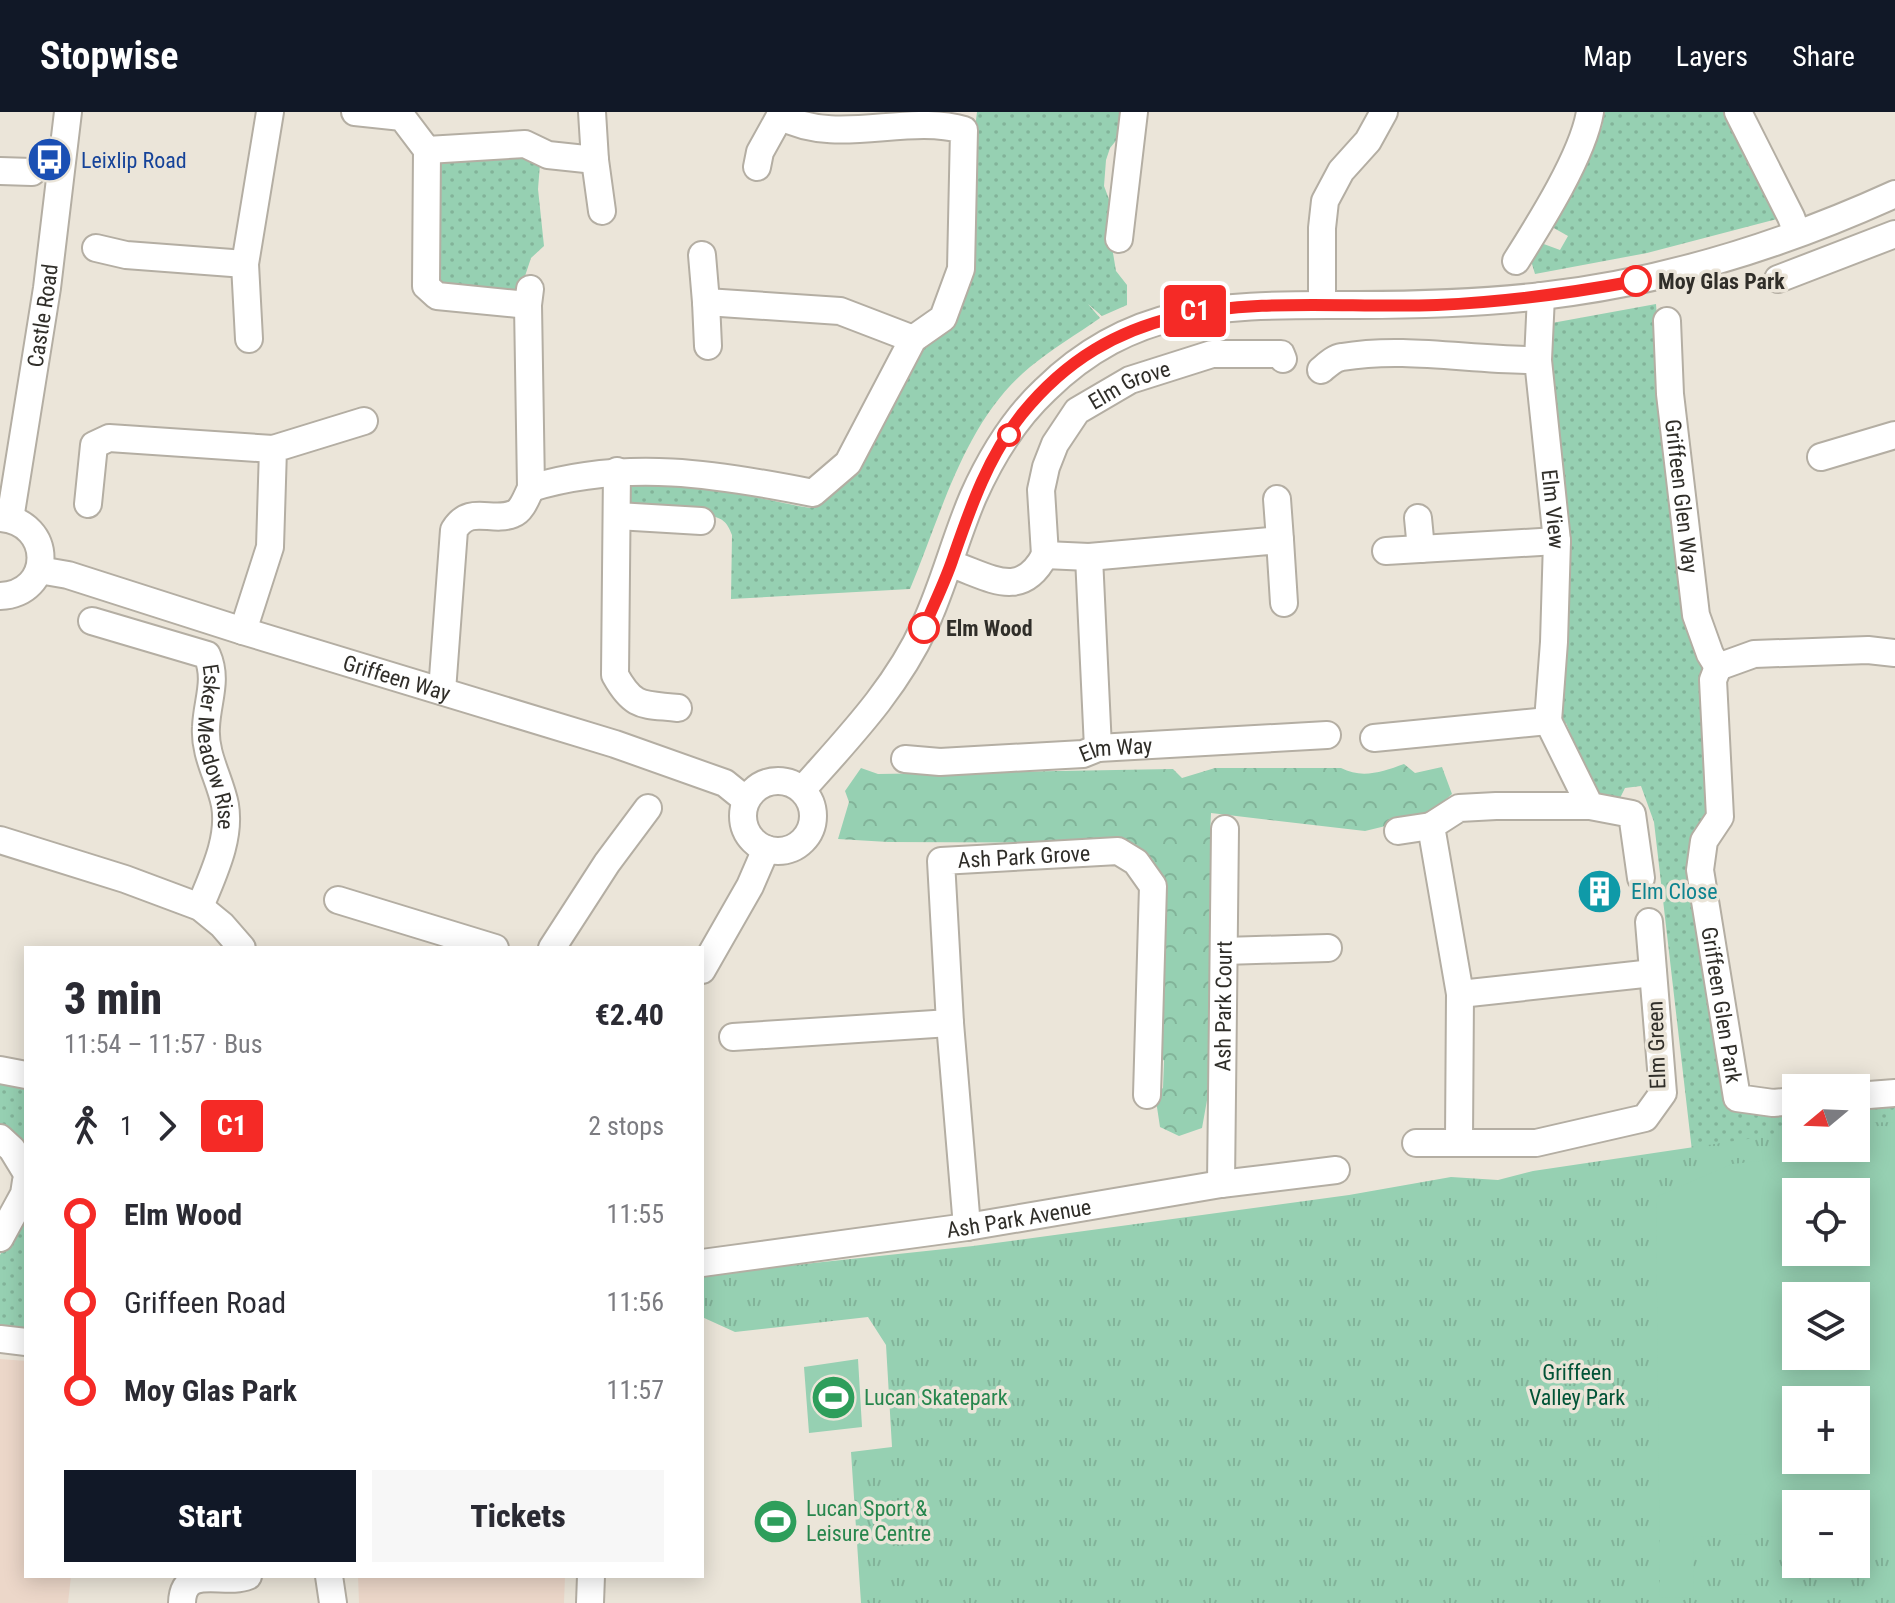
<!DOCTYPE html>
<meta charset="utf-8">
<style>
body{margin:0;font-family:"Roboto Condensed",sans-serif;background:#f7f7f7;color:#2b2b33;height:100vh;display:flex;flex-direction:column;font-size:30px;white-space:nowrap}
*{box-sizing:border-box;margin:0}
p{font-size:26px;color:#7c7c81}
.icon{flex:none;width:44px;height:44px;fill:none;stroke:currentColor;stroke-width:2;stroke-linecap:round;stroke-linejoin:round}
.map{position:relative;flex:1;overflow:hidden}
.sheet{position:absolute;left:24px;top:834px;width:680px;height:632px;display:flex;flex-direction:column;background:#fff;border-radius:0px;box-shadow:0 4px 20px #0003}
.sheet>*{flex:none}
.badge{padding:0 16px;border-radius:6px;font-size:28px;line-height:52px}
.needle{width:52px;rotate:251deg}
.fabs{position:absolute;left:1782px;top:962px;display:grid;gap:16px}
.fabs a{display:grid;place-items:center;width:88px;height:88px;border-radius:0px;background:#fff;box-shadow:0 4px 20px #0003;font-size:40px}
.map>.badge{position:absolute;translate:-50% -50%;box-shadow:0 0 0 4px #fff}
.legs{display:flex;align-items:center;gap:12px;height:88px;padding:0 40px;font-size:26px}
.legs p{margin-inline-start:auto}
.summary{display:flex;align-items:center;justify-content:space-between;height:136px;padding:0 40px}
h1{font-size:44px;font-weight:800;line-height:60px}
.primary-button{display:flex;gap:16px;margin-top:auto;padding:16px 40px}
.primary-button a{flex:1;height:92px;border-radius:0px;background:#111827;color:#fff;font-size:32px;font-weight:800;line-height:92px;text-align:center}
.primary-button a+a{background:#f7f7f7;color:#2b2b33}
ul{padding:0 40px;list-style:none}
li{display:flex;align-items:center;gap:28px;height:88px;font-size:30px}
li i{display:grid;place-items:center;width:12px;height:100%;margin:0 10px;background:currentColor}
li i::after{content:'';width:20px;height:20px;margin:-10px;border:6px solid;border-radius:50%;background:#fff}
li p{margin-inline-start:auto}
li:first-child i{background:linear-gradient(#0000 50%,currentColor 0)}
li:last-child i{background:linear-gradient(currentColor 50%,#0000 0)}
header{display:flex;align-items:center;gap:48px;box-sizing:border-box;height:112px;padding:0 40px;background:#111827;color:#fff}
header strong{font-size:38px}
nav{display:flex;gap:44px;margin-inline-start:auto;font-size:28px}
.map>svg:first-child{display:block}
.education{fill:#ecd7c9}
.grass{fill:url(#grass-dots)}
.forest{fill:url(#forest-crowns)}
.park{fill:url(#park-tufts);fill-rule:evenodd}
.pitch{fill:#96d0b2;fill-rule:evenodd}
.lines{fill:none;stroke-linecap:round;stroke-linejoin:round}
.minor-casing{stroke:#b4aea3;stroke-width:30}
.minor{stroke:#fff;stroke-width:26}
.line-1-casing{stroke:#fff;stroke-width:18}
.line-1{stroke:#f52a26;stroke-width:12}
.stop-1-dot{fill:#fff;stroke:#f52a26;stroke-width:4}
.labels{text-anchor:middle;stroke-width:7;stroke-linejoin:round;paint-order:stroke}
.transit-label{font-size:22px;fill:#164399;stroke:#ebe5d9;text-anchor:start}
.stop-label{font-size:22px;font-weight:bold;fill:#302e29;stroke:#ebe5d9;text-anchor:start}
.street-label{font-size:22px;fill:#302e29;stroke:#ebe5d9}
.culture-label{font-size:22px;fill:#0d838f;stroke:#ebe5d9;text-anchor:start}
.park-label{font-size:22px;fill:#015336;stroke:#ebe5d9}
.leisure-label{font-size:22px;fill:#27864d;stroke:#ebe5d9;text-anchor:start}
</style>
<header>
<strong>Stopwise</strong>
<nav><a>Map</a><a>Layers</a><a>Share</a></nav>
</header>
<div class="map">
<svg width="1895" height="1491" viewBox="0 0 1895 1491">
<defs>
<pattern id="grass-dots" width="8" height="8" patternUnits="userSpaceOnUse" patternTransform="scale(2)"><rect width="8" height="8" fill="#96d0b2"/><path d="M2 2h.1M6 6h.1" fill="none" stroke="#82b399" stroke-width="1.8" stroke-linecap="round"/></pattern>
<pattern id="forest-crowns" width="20" height="18" patternUnits="userSpaceOnUse" patternTransform="scale(2)"><rect width="20" height="18" fill="#96d0b2"/><path d="M2 6a3 3 0 1 1 6 0M12 15a3 3 0 1 1 6 0" fill="none" stroke="#82b399"/></pattern>
<pattern id="park-tufts" width="24" height="20" patternUnits="userSpaceOnUse" patternTransform="scale(2)"><rect width="24" height="20" fill="#96d0b2"/><path d="M3 7l-1-3M5 7V3M7 7l1-3M15 17l-1-3M17 17v-4M19 17l1-3" fill="none" stroke="#82b399"/></pattern>
</defs>
<rect width="100%" height="100%" fill="#ebe5d9"/>
<!-- education -->
<path class="education" d="M0 1247 26 1249V1464H71L68 1491H0Z
M358 1464H565L564 1491H359Z"/>
<!-- grass -->
<path class="grass" d="M977 0H1126L1123 20 1110 36 1106 48 1104 74 1110 90 1105 131 1112 135 1116 159 1127 173V193L1102 204 1088 192 1100 206C1077 222 1052 237 1030 255 964 309 942 401 910 477L731 487 732 423C727 409 722 406 708 403L625 392 626 378C648 359 776 390 810 396 850 391 901 273 920 238 930 228 942 224 951 212Z
M1604 0H1731L1747 29 1777 107 1647 141 1535 162 1529 142 1541 131 1560 138 1568 124 1552 115V108L1602 15Z
M525 46 540 52 538 77 544 134 531 146 519 182 442 171 436 159 438 51Z
M1656 192 1667 342 1706 564 1711 698 1692 733 1738 997 1750 1002H1796V1025L1692 1039 1654 710 1641 674 1625 676 1619 688 1599 683 1588 663 1566 611H1560L1549 222 1552 211Z
M0 964 26 973V1037L0 1013Z
M1856 988 1895 993V1011L1856 1016Z
M26 1090V1222L0 1219V1143Z"/>
<!-- forest -->
<path class="forest" d="M1404 652 1415 661 1442 655 1452 682 1427 704 1365 719 1211 701 1210 724 1216 733 1213 955 1202 1016 1179 1024 1160 1015 1155 982 1163 976 1164 949 1158 937 1162 770 1122 731 888 730 838 727 849 690 845 679 861 656 878 662 1173 657 1182 666 1215 656H1341C1362 667 1382 660 1404 652Z"/>
<!-- park -->
<path class="park" d="M1895 1010V1491H861L851 1340 892 1335 886 1233 868 1205 735 1220 702 1205V1163L973 1134 1349 1083 1451 1065 1498 1068 1533 1059 1796 1020V1036H1856V1011ZM1796 1080H1856V1140H1796ZM1796 1184H1856V1244H1796ZM1796 1288H1856V1348H1796ZM1796 1392H1856V1452H1796Z"/>
<!-- pitch -->
<path class="pitch" d="M1895 1034V1415L1856 1417V1392H1796V1420L1693 1425 1694 1486 1660 1485 1656 1085 1732 1052ZM1796 1080H1856V1140H1796ZM1796 1184H1856V1244H1796ZM1796 1288H1856V1348H1796Z
M858 1247 862 1315 809 1321 804 1255Z"/>
<g class="lines">
<defs>
<g id="minor">
<path d="M355 0 402 5 427 38 525 32 548 43 595 48 592 0"/>
<path d="M1738 0 1791 105 1797 121"/>
<path d="M427 38 426 174 437 184 528 193"/>
<path d="M595 48 602 99"/>
<path d="M757 55 760 40 780 4"/>
<path d="M0 59 32 60"/>
<path d="M1119 127 1134 0"/>
<path d="M96 136 126 143 245 152"/>
<path d="M702 143 706 190"/>
<path d="M1516 149C1540 111 1583 43 1590 0"/>
<path d="M1778 167 1895 122"/>
<path id="s1" d="M1541 184 1538 248 1557 429 1554 530 1548 609"/>
<path d="M1322 193V116L1325 89 1341 59 1368 29 1384 0"/>
<path id="s2" d="M1667 209 1670 282 1696 503 1710 542 1718 555"/>
<path d="M249 227 245 152 270 0"/>
<path d="M708 234 706 190 840 199 913 227"/>
<path d="M1321 258C1327 253 1334 246 1342 245 1406 234 1474 249 1538 248"/>
<path d="M1821 345 1895 323"/>
<path d="M617 359 615 563C634 597 643 592 678 596"/>
<path d="M531 376C626 347 718 362 813 381L848 351 913 227 943 206 961 157 964 18C905 1 838 35 780 4L782 0"/>
<path d="M1277 387 1280 428"/>
<path d="M88 392 94 333 109 326 273 337"/>
<path d="M617 404 701 409"/>
<path d="M0 406C54 410 54 482 0 484"/>
<path d="M1418 406 1421 437"/>
<path id="s3" d="M10 407 47 176 68 0"/>
<path d="M1386 439 1557 429"/>
<path id="s4" d="M1045 443 1041 378 1046 355 1055 332 1077 299 1130 268 1212 242H1281L1283 247"/>
<path d="M1045 443 1089 445 1280 428 1284 491"/>
<path d="M1089 445 1098 636"/>
<path d="M951 452C990 465 1021 489 1045 443"/>
<path id="s5" d="M39 458 68 463 243 519 615 632 725 671 746 688"/>
<path id="s6" d="M92 509 207 543C218 568 207 589 206 615 204 643 220 667 225 693 231 728 212 764 200 795"/>
<path d="M243 519 270 435 273 337 364 309"/>
<path id="s7" d="M1718 555 1713 568 1720 705 1704 729 1700 758 1737 986 1773 991 1796 989"/>
<path d="M1718 555 1754 542 1868 538 1895 541"/>
<path d="M442 579 454 418C470 392 491 411 513 402 522 399 527 384 531 376L528 193 530 177"/>
<path d="M1548 609 1590 694 1632 702 1641 766"/>
<path d="M1374 626 1548 609"/>
<path id="s8" d="M905 647 940 650 1010 646 1083 642 1098 636 1327 623"/>
<circle cx="778" cy="704" r="35"/>
<path d="M803 677C848 626 896 577 925 513 944 472 955 427 973 385 990 347 1014 307 1045 278 1139 186 1236 194 1358 193 1419 193 1480 191 1542 184 1665 170 1783 133 1895 82"/>
<path d="M1398 719 1431 714"/>
<path d="M0 728 125 767 200 795 222 813 242 836"/>
<path d="M338 788 495 836"/>
<path d="M552 836 607 751 648 696"/>
<path d="M1224 839 1328 836"/>
<path d="M702 858 750 774 766 737"/>
<path d="M1460 882 1653 861"/>
<path d="M733 925 950 911"/>
<path d="M0 958 26 963"/>
<path d="M1856 984 1895 981"/>
<path d="M0 1026 12 1037 26 1060"/>
<path d="M1459 1029 1460 882 1431 714 1459 696 1496 694H1590"/>
<path d="M1416 1031H1536L1645 1006 1663 981 1649 810"/>
<path id="s9" d="M1221 1072 1225 717"/>
<path id="s10" d="M967 1115 950 911 941 749 1118 739 1136 750 1153 774 1147 983"/>
<path d="M0 1126 24 1082 26 1069"/>
<path id="s11" d="M702 1151 967 1115 1221 1072 1336 1058"/>
<path d="M0 1227 26 1230"/>
<path d="M329 1464 333 1491"/>
<path d="M182 1491C183 1451 224 1474 248 1464"/>
<path d="M590 1491 591 1464"/>
</g>
</defs>
<!-- minor casing -->
<use href="#minor" class="minor-casing"/>
<!-- minor -->
<use href="#minor" class="minor"/>
</g>
<g class="lines">
<defs>
<path id="line-1" d="M924 516C933 494 944 472 952 449 970 397 987 346 1022 302 1133 165 1283 198 1437 193 1504 190 1571 181 1636 169"/>
</defs>
<!-- line-1 casing -->
<use href="#line-1" class="line-1-casing"/>
<!-- line-1 -->
<use href="#line-1" class="line-1"/>
</g>
<!-- icons -->
<defs>
<symbol id="bus-disc" viewBox="-11 -11 22 22"><circle r="9.5" fill="#1a4fb4" stroke="#ebe5d9"/><path d="M-5-6H5V4H4V6H2V4H-2V6H-4V4H-5ZM-3.5-4V0h7V-4ZM-3.5 1.2v1.5H-2V1.2ZM2 1.2v1.5H3.5V1.2Z" fill="#fff"/></symbol>
<symbol id="building-disc" viewBox="-11 -11 22 22"><circle r="9.5" fill="#0f9aa8" stroke="#ebe5d9"/><path d="M-4-6H4V6H1V3H-1V6H-4ZM-2.5-4.3h1.7v1.8h-1.7ZM.8-4.3h1.7v1.8H.8ZM-2.5-1h1.7V.8h-1.7ZM.8-1h1.7V.8H.8Z" fill="#fff"/></symbol>
<symbol id="stadium-disc" viewBox="-11 -11 22 22"><circle r="9.5" fill="#2e9e5b" stroke="#ebe5d9"/><path d="M0-5a6.5 5 0 1 0 0 10a6.5 5 0 1 0 0-10ZM-3.5-1.8h7v3.6h-7Z" fill="#fff"/></symbol>
</defs>
<g fill-rule="evenodd">
<use href="#bus-disc" x="24" y="22" width="51" height="51"/>
<use href="#building-disc" x="1574" y="754" width="51" height="51"/>
<use href="#stadium-disc" x="808" y="1260" width="51" height="51"/>
<use href="#stadium-disc" x="750" y="1384" width="51" height="51"/>
</g>
<!-- markers -->
<g class="stop-1-dot">
<circle cx="1636" cy="169" r="14"/>
<circle cx="1009" cy="323" r="10"/>
<circle cx="924" cy="516" r="14"/>
</g>
<g class="labels">
<!-- transit labels -->
<g class="transit-label">
<text x="81" y="56">Leixlip Road</text>
</g>
<!-- stop labels -->
<g class="stop-label">
<text x="1658" y="177">Moy Glas Park</text>
<text x="946" y="524">Elm Wood</text>
</g>
<!-- street labels -->
<g class="street-label">
<text dy="8" stroke="none"><textPath href="#s3" startOffset="206">Castle Road</textPath></text>
<text dy="8" stroke="none"><textPath href="#s4" startOffset="212">Elm Grove</textPath></text>
<text dy="8" stroke="none"><textPath href="#s2" startOffset="176">Griffeen Glen Way</textPath></text>
<text dy="8" stroke="none"><textPath href="#s1" startOffset="214">Elm View</textPath></text>
<text dy="8" stroke="none"><textPath href="#s5" startOffset="374">Griffeen Way</textPath></text>
<text dy="8" stroke="none"><textPath href="#s6" startOffset="214">Esker Meadow Rise</textPath></text>
<text dy="8" stroke="none"><textPath href="#s8" startOffset="212">Elm Way</textPath></text>
<text dy="8" stroke="none"><textPath href="#s10" startOffset="450">Ash Park Grove</textPath></text>
<text dy="8" stroke="none"><textPath href="#s7" startOffset="346">Griffeen Glen Park</textPath></text>
<text dy="8" stroke="none"><textPath href="#s9" startOffset="178">Ash Park Court</textPath></text>
<text transform="translate(1656 933) rotate(-92)" y="8">Elm Green</text>
<text dy="8" stroke="none"><textPath href="#s11" startOffset="320">Ash Park Avenue</textPath></text>
</g>
<!-- culture labels -->
<g class="culture-label">
<text x="1631" y="787">Elm Close</text>
</g>
<!-- park labels -->
<g class="park-label">
<text x="1577" y="1268">Griffeen<tspan x="1577" dy="25">Valley Park</tspan></text>
</g>
<!-- leisure labels -->
<g class="leisure-label">
<text x="864" y="1293">Lucan Skatepark</text>
<text x="806" y="1404">Lucan Sport &amp;<tspan x="806" dy="25">Leisure Centre</tspan></text>
</g>
</g>
</svg>
<div class="fabs">
<a><svg class="needle" viewBox="-14 -14 28 28"><path d="M0-13l5 13h-10z" fill="#e53935"/><path d="M0 13l5-13h-10z" fill="#7c7c81"/></svg></a>
<a><svg class="icon" aria-label="locate" viewBox="0 0 24 24"><circle cx="12" cy="12" r="6"/><path d="M12 2v4M12 18v4M2 12h4M18 12h4"/></svg></a>
<a><svg class="icon" aria-label="layers" viewBox="0 0 24 24"><path d="M12 4l9 5-9 5-9-5zM3 14l9 5 9-5"/></svg></a>
<a>+</a>
<a>−</a>
</div>
<b class="badge" style="left:1195px;top:199px;background:#f52a26;color:#fff">C1</b>
<section class="sheet">
<div class="summary"><div><h1>3 min</h1><p>11:54 – 11:57 · Bus</p></div><b>€2.40</b></div>
<div class="legs"><svg class="icon" aria-label="walk" viewBox="0 0 24 24"><circle cx="13" cy="4" r="2"/><path d="M13 8l-2 6 4 7M11 14l-3 7M7 12l3-4h3l4 4"/></svg>1<svg class="icon" aria-label="forward" viewBox="0 0 24 24"><path d="M9 5l7 7-7 7"/></svg><b class="badge" style="background:#f52a26;color:#fff">C1</b><p>2 stops</p></div>
<ul>
<li><i style="color:#f52a26"></i><b>Elm Wood</b><p>11:55</p></li>
<li><i style="color:#f52a26"></i><span>Griffeen Road</span><p>11:56</p></li>
<li><i style="color:#f52a26"></i><b>Moy Glas Park</b><p>11:57</p></li>
</ul>
<div class="primary-button"><a>Start</a><a>Tickets</a></div>
</section>
</div>
